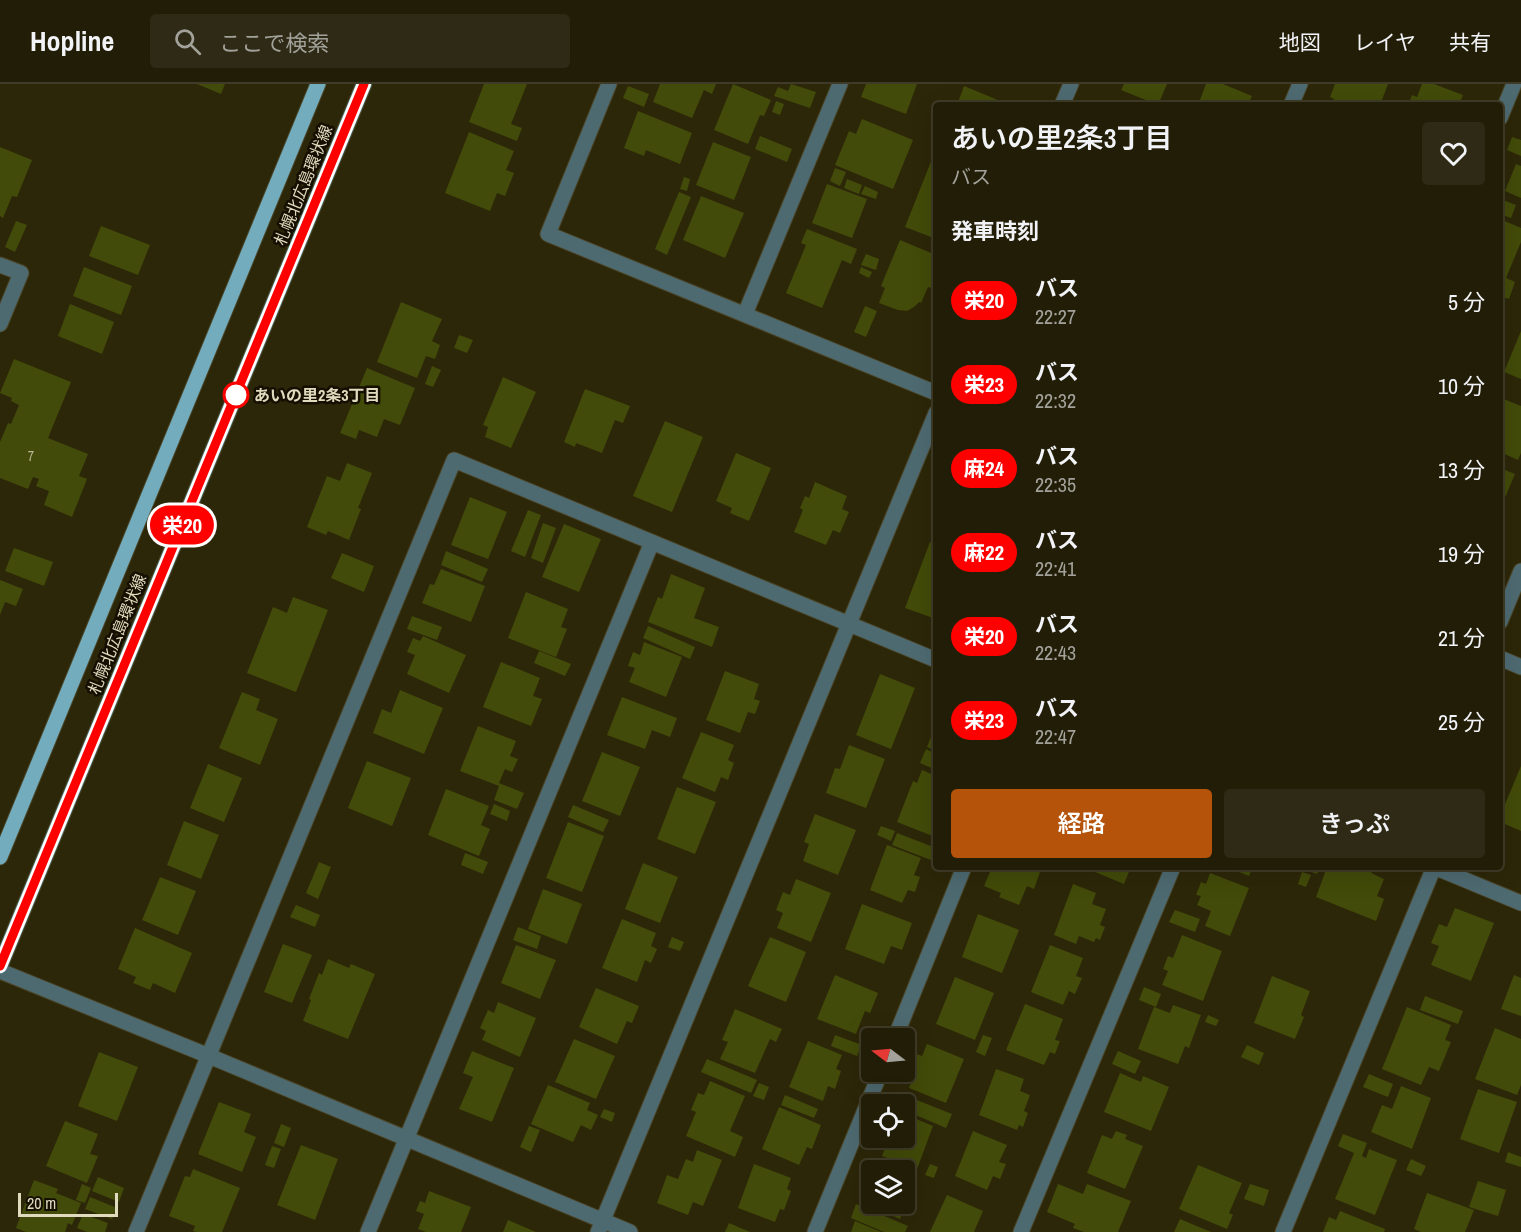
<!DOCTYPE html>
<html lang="ja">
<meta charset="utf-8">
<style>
body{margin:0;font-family:"Archivo Narrow","Noto Sans JP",sans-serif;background:#2e2a15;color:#f1f3f6;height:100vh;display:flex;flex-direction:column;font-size:22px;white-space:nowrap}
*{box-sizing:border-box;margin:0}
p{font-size:20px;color:#a2a29b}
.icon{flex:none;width:33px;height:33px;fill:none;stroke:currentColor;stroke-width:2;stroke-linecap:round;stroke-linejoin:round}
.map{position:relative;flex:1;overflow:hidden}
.details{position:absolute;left:933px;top:18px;width:570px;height:768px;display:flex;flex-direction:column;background:#221d07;border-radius:6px;box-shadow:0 6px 24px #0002,0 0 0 2px #3f3b28}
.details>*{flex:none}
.badge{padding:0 12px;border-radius:20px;font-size:21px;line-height:39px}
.needle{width:39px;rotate:286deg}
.fabs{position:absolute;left:861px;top:944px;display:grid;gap:12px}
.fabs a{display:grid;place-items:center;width:54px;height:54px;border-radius:6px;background:#221d07;box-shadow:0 6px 24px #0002,0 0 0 2px #3f3b28;font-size:30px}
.scale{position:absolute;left:18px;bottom:15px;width:100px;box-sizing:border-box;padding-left:6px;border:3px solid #e0dabe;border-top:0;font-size:16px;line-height:21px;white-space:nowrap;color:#e0dabe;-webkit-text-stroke:4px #140f00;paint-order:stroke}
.map>.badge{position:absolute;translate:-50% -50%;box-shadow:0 0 0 3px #fff}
h2{padding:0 18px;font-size:22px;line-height:54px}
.round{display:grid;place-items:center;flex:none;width:63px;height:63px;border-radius:6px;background:#2e2a15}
.overview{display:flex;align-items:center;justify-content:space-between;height:102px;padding:0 18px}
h1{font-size:28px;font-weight:600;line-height:45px}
.button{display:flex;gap:12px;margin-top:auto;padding:12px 18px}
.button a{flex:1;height:69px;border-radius:6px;background:#b45309;color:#fff;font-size:24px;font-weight:600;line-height:69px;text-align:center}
.button a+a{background:#2e2a15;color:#f1f3f6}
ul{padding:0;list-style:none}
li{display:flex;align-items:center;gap:18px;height:84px;padding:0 18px}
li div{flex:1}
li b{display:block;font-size:22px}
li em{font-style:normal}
li .badge{min-width:66px;font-weight:700;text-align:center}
header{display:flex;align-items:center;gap:36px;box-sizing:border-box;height:84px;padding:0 30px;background:#221d07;border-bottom:2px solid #3f3b28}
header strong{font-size:28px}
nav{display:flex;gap:33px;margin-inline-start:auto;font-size:21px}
.search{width:420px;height:54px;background:#2e2a15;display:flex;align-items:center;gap:15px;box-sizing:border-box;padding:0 21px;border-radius:6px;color:#a2a29b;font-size:22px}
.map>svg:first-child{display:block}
.building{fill:#424b09}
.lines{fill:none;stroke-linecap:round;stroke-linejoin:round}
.street-casing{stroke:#4a4426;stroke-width:17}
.primary-casing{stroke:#4a4426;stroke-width:17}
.street{stroke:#4e6a71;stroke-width:15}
.primary{stroke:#72acbd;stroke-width:15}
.line-casing{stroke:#fff;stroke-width:14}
.line{stroke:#f00;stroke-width:9}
.stop-dot{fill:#fff;stroke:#f00;stroke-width:3}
.labels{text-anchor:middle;stroke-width:5;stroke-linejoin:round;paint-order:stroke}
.number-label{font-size:14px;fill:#b8b691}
.street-label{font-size:16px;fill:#e0dabe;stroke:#140f00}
.stop-label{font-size:16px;font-weight:bold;fill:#e0dabe;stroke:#140f00;text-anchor:start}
</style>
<header>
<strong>Hopline</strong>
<div class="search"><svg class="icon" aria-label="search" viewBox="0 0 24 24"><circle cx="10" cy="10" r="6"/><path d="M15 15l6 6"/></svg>ここで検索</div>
<nav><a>地図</a><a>レイヤ</a><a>共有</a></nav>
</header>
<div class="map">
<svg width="1521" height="1148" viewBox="0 0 1521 1148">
<rect width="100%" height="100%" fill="#2d2709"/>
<!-- building -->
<path class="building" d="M197 0H225L221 10Z
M484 0H527L511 40 522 44 517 57 469 38Z
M660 0H716L712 10 704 6 692 34 653 18Z
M733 0 771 16 764 32 760 31 748 60 714 46Z
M791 0 816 8 810 24 774 12 778 3 788 7Z
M866 0H917L906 30 861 13Z
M1124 0H1167L1158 21 1121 6Z
M1206 0H1223L1252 12 1248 21H1198Z
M1335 0H1388L1380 21H1332L1334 15 1330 13Z
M1422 0H1434L1463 11 1459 21H1408L1412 11 1417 13Z
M628 2 649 10 644 23 623 14Z
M964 2 1010 21H957Z
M776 17 784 20 780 31 772 28Z
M638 27 692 49 680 80 646 66 644 72 624 64Z
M862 35 913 56 893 105 835 81 849 47 856 50Z
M469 48 514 67 506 86 514 89 505 112 497 109 490 127 445 109Z
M760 52 792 65 787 78 755 65Z
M1512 53 1521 56V72L1507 66Z
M713 58 751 73 734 116 696 101Z
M0 63 32 76 17 113 12 112 3 134 0 132Z
M936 65V142L931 153 905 143Z
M1516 80 1521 82V114L1505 107Z
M835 84 846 88 840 102 830 97Z
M684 93 690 95 687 107 680 105Z
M847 95 862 101 859 110 844 104Z
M827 100 867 115 852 154 812 139Z
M865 102 878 108 876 115 861 110Z
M679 108 691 113 667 171 655 165Z
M701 112 744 129 725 174 683 156Z
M1500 115 1516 121 1511 134 1500 130Z
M1500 135 1521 144V158L1506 194 1515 198 1509 215 1500 212Z
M16 137 27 141 15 168 5 163Z
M101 142 150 161 138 191 89 172Z
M807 145 857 165 851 180 842 176 822 224 786 209 806 161 801 159Z
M900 156 936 171 935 205 928 203 921 219 919 218 914 223 907 227 898 226 879 219 885 204 881 202Z
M866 170 879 175 876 186 861 181Z
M84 183 132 202 121 231 73 212Z
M861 183 872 188 869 194 859 189Z
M401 218 442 235 432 257 440 261 435 275 426 272 417 294 377 278Z
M70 220 114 238 102 270 58 252Z
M865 222 877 227 866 253 854 248Z
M1521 247V295L1504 288Z
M459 251 473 256 467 269 454 264Z
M14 275 71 298 48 354 88 370 79 392 87 395 72 433 44 421 49 407 36 402 39 395 33 393 28 405 0 394V358L8 339 11 340 19 321 11 317 12 314 0 309Z
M432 282 441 286 433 303 425 300Z
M367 284 415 304 400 341 384 335 377 353 359 346 356 355 340 349Z
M503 293 536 308 511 364 485 353 488 343 483 341Z
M585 305 630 322 623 339 615 336 602 369 576 359 575 363 564 358Z
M1501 314 1521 322V369L1518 376 1500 368Z
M665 337 703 353 672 428 633 412Z
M736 369 771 384 749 437 730 429 732 424 716 417Z
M347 379 372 389 358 424 361 425 349 456 328 447 326 451 307 443 327 392 340 397Z
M1500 384 1515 390 1500 425Z
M815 398 847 412 842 425 849 428 840 449 833 446 826 461 794 448 803 426 800 424 805 412 809 414Z
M470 413 507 428 488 475 451 461Z
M528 426 541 431 525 473 511 467Z
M543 439 556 444 543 479 531 474Z
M564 440 601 455 579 508 542 493Z
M930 458 936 461V535L905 524Z
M14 464 53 478 44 502 5 487Z
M446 467 488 485 482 498 441 481Z
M342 469 374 482 364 508 331 494Z
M441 485 485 502 471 538 422 519 430 500 434 501Z
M671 490 705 504 694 534 719 543 712 563 648 538 658 513 662 515Z
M0 496 23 505 16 522 5 518 0 531Z
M526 508 568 525 561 543 567 545 556 573 508 554Z
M293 513 328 526 296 608 247 589 273 523 287 529Z
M412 532 442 543 437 556 407 545Z
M648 542 695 563 690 575 643 554Z
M423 552 466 571 449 609 407 590 415 571 407 568 413 554 420 557Z
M644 558 682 573 666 613 629 598 635 584 628 582 633 568 640 571Z
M539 567 571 580 565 592 534 579Z
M501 578 540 594 533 612 542 615 531 642 483 623Z
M725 587 759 600 754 615 760 617 755 630 748 628 740 649 706 636Z
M880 590 915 604 891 665 856 651Z
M400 606 443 624 424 670 373 649 382 625 391 629Z
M242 608 260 615 256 626 278 635 260 681 219 664Z
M622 613 677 634 670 653 652 646 645 665 607 651Z
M936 640V667L927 663Z
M478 642 516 657 510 672 518 675 512 688 505 685 499 699 524 709 517 725 494 716 499 702 460 687Z
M701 648 734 661 728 676 734 679 728 696 721 693 715 708 682 694Z
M849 661 885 675 866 724 826 709 835 684 840 685Z
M926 665 936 670V686L920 679Z
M602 668 640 683 620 732 582 717Z
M367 677 411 694 392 742 348 724Z
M208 680 242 694 224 738 190 724Z
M1521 682V747L1500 738V732Z
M922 686 936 692 935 753 897 738 913 697 917 699Z
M677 703 716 718 695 770 657 755Z
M446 705 489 722 481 741 490 745 479 772 428 751Z
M494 720 510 727 507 737 490 730Z
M573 721 609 736 603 748 568 733Z
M815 730 856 746 838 791 803 777 809 760 804 758Z
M184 737 219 751 201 795 167 781Z
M568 738 604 752 582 808 546 794Z
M881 742 895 747 891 757 877 751Z
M897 749 936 764V778L892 761Z
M887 761 921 774 914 791 920 793 915 808 908 806 902 819 870 806Z
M465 769 488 778 483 790 461 781Z
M319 778 331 783 318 815 306 809Z
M643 779 678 793 660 839 625 825Z
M992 783H1028L1040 788 1034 805 1027 802 1019 821 999 813 1001 809 984 802Z
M1083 783H1131L1124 800Z
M1227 783H1253L1249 792Z
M1304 783H1320L1317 790 1303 785Z
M1327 783H1373L1371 789 1384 795 1377 812 1384 815 1376 837 1316 813Z
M1302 788 1311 791 1306 803 1298 800Z
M1210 789 1249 804 1230 852 1205 842 1211 827 1197 821 1201 812 1196 811 1201 798 1206 800Z
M160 793 196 807 178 851 142 836Z
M796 795 831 809 811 858 777 844 783 829 776 826 783 808 790 811Z
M1073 800 1096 809 1092 820 1106 825 1100 841 1105 843 1100 856 1096 854 1094 858 1079 852 1076 860 1054 851Z
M543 805 582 820 567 860 528 845Z
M862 820 912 839 902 866 891 862 884 880 845 865Z
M296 821 320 831 315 843 290 833Z
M1455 824 1494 839 1471 897 1431 881 1439 862 1431 859 1439 840 1447 843Z
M1175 826 1200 835 1195 848 1169 838Z
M978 830 1019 846 1002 889 962 873Z
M622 835 656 849 651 862 657 865 651 879 645 876 637 898 602 884Z
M518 843 541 852 537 865 513 856Z
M135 844 192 869 175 909 153 899 150 906 133 899 136 893 118 885Z
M1182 851 1222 867 1203 917 1162 901 1168 887 1163 885 1168 872 1173 874Z
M672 853 684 858 680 867 668 863Z
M770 853 806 868 786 918 748 902Z
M283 860 312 871 292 919 264 908Z
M516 861 556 876 540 915 501 899Z
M1050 861 1083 874 1076 892 1082 894 1075 910 1069 907 1063 921 1031 908Z
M328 875 349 884 351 880 375 890 348 955 303 937 311 916 309 915 319 889 322 891Z
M835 891 878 909 870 929 865 927 856 950 817 935Z
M1514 891 1521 894V932L1501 925Z
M1272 892 1310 907 1301 931 1304 933 1295 955 1254 939Z
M955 893 994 909 975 956 936 940Z
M1144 903 1161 910 1156 923 1139 916Z
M596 904 639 922 632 939 627 937 617 960 579 943Z
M1425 912 1463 927 1458 940 1420 926Z
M498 918 536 934 520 973 482 956 486 947 480 944 488 926 494 929Z
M1025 920 1063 935 1055 956 1060 957 1055 970 1050 968 1044 981 1006 966Z
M1173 921 1201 931 1189 964 1185 962 1178 980 1138 965 1154 923 1170 929Z
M1407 923 1451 941 1445 956 1451 958 1439 987 1429 983 1421 1001 1382 985Z
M735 925 782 945 776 958 770 955 755 989 720 975 728 958 722 956Z
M1208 931 1219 936 1216 942 1205 938Z
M1495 944 1521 955V1001L1517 1011 1475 995Z
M835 951 862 961 857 972 831 962Z
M983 951 992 954 985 972 976 968Z
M574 955 615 972 596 1015 555 998Z
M808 957 842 971 836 985 841 987 835 1005 828 1002 823 1017 789 1003Z
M927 960 964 975 946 1019 909 1004 914 990 909 988 916 970 922 972Z
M1247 961 1264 969 1259 981 1241 973Z
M472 967 514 984 492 1038 459 1025 473 993 463 989Z
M1118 967 1141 977 1135 990 1112 980Z
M99 968 138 983 117 1037 78 1022Z
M707 975 757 996 751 1009 701 988Z
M996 985 1024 995 1020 1007 1030 1011 1024 1027 1028 1029 1023 1043 1019 1041 1017 1046 979 1031Z
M1120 989 1141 998 1143 992 1169 1003 1151 1047 1104 1028Z
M1369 990 1393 1000 1388 1013 1363 1003Z
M710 997 745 1012 730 1047 743 1053 735 1073 686 1052 696 1028 691 1026 698 1009 704 1011Z
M759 999 769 1003 764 1016 753 1012Z
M548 1001 590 1019 587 1026 598 1031 591 1046 581 1041 573 1058 531 1040Z
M1401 1002 1431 1014 1412 1065 1371 1048 1382 1021 1392 1025Z
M1478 1005 1517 1018 1499 1069 1460 1055Z
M785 1011 818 1025 814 1034 781 1021Z
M904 1011 952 1030 946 1044 904 1026V1020H901Z
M219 1018 251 1030 244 1048 256 1053 242 1088 198 1070Z
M779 1023 821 1041 812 1065 807 1063 799 1081 762 1065Z
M604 1025 615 1029 612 1038 600 1033Z
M904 1030 933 1042 917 1085 882 1072 889 1053H904Z
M65 1037 98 1050 90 1070 98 1072 87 1099 46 1082Z
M281 1040 291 1044 284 1063 274 1059Z
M529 1042 540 1046 531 1068 520 1063Z
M973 1047 1007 1061 999 1078 1006 1080 1000 1095 993 1092 987 1106 955 1092Z
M1116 1047 1127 1051 1125 1055 1143 1062 1125 1105 1087 1089 1102 1051 1112 1055Z
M1343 1050 1367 1059 1362 1072 1366 1074 1369 1065 1397 1076 1375 1131 1335 1115 1354 1069 1338 1062Z
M301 1061 338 1075 315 1136 277 1121Z
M272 1062 281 1065 274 1084 265 1081Z
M697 1066 722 1076 703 1122 693 1118 688 1131 657 1119 667 1091 678 1095 686 1075 693 1078Z
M1508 1068 1521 1073V1083L1505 1078Z
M1411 1075 1426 1082 1421 1092 1406 1086Z
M754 1080 791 1094 787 1105 791 1107 784 1126 780 1125 775 1138 738 1124Z
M930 1080 938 1083 934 1094 925 1091Z
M1198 1081 1242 1099 1229 1129 1233 1131 1227 1145 1179 1125Z
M193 1085 240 1104 222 1148H196L193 1147 195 1142 169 1132 185 1092 190 1093Z
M867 1090 872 1092V1119H904V1091L917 1096 900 1135 863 1119 867 1108 860 1105Z
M98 1093 124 1104 119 1118 92 1107Z
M34 1096 58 1105 56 1109 81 1119 72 1141 68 1139 65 1148H26L16 1144Z
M1478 1097 1506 1106 1498 1132 1469 1123Z
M82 1100 91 1104 85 1119 76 1116Z
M1058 1100 1083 1110 1087 1100 1131 1117 1118 1148H1084L1073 1144 1075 1140 1047 1128Z
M1250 1100 1269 1106 1264 1122 1244 1115Z
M429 1107 471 1123 461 1148H426L418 1145 424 1130 416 1127 420 1117 425 1119Z
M1427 1109 1474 1126 1465 1148H1421L1414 1145Z
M947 1111 983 1127 974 1148H930Z
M90 1113 117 1124 112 1135 85 1125Z
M856 1120 908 1142 905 1148H884L851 1134Z
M1340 1127 1385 1145 1384 1148H1323L1329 1133 1336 1136Z
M83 1130 108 1139 105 1148H87L77 1144Z
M1180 1135 1211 1148H1174Z
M508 1136 536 1148H503Z
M855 1137 881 1148H851Z
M729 1139 750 1148H725Z"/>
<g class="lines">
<defs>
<path id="street" d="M609 0 548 150 936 309
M1062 21 1071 0
M1291 21 1300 0
M1500 34 1514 0
M0 181 21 189 0 240
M745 230 840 0
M1500 538 1521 487
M1500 574 1521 583
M1434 783 1521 819
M0 887 209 972 630 1148
M895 954 964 783
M136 1148 454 376 936 576
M368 1148 652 458
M598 1148 936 329
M815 1148 881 987
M1021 1148 1173 783
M1283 1148 1434 783"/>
<path id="primary" d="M0 773 318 0
M0 882 364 0"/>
</defs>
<!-- street casing -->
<use href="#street" class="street-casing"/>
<!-- primary casing -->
<use href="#primary" class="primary-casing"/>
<!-- street -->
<use href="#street" class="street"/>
<!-- primary -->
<use href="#primary" class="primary"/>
</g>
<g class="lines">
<defs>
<path id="line" d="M0 882 364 0"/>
</defs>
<!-- line casing -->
<use href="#line" class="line-casing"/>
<!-- line -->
<use href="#line" class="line"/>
</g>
<!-- markers -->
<circle class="stop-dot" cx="236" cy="311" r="12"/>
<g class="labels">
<!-- number labels -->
<g class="number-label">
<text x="31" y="377">7</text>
</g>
<!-- street labels -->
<g class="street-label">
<text transform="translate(303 101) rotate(-68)" y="6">札幌北広島環状線</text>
<text transform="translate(117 550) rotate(-68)" y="6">札幌北広島環状線</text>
</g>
<!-- stop labels -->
<g class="stop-label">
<text x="254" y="317">あいの里2条3丁目</text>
</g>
</g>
</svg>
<div class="fabs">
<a><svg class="needle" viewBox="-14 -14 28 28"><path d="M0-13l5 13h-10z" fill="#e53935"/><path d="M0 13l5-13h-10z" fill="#a2a29b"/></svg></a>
<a><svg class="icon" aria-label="locate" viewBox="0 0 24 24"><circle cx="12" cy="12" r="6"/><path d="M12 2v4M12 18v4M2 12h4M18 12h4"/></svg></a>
<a><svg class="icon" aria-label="layers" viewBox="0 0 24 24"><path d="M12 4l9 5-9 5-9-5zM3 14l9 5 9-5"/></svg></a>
</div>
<div class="scale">20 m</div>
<b class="badge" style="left:182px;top:441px;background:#f00;color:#fff">栄20</b>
<section class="details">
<div class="overview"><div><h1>あいの里2条3丁目</h1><p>バス</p></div><a class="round"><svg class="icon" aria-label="heart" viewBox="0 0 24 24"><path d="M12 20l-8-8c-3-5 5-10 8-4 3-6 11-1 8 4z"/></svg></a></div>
<h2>発車時刻</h2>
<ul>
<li><span class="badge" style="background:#f00;color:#fff">栄20</span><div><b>バス</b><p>22:27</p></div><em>5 分</em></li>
<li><span class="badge" style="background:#f00;color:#fff">栄23</span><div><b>バス</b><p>22:32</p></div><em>10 分</em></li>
<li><span class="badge" style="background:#f00;color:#fff">麻24</span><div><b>バス</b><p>22:35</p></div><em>13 分</em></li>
<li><span class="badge" style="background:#f00;color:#fff">麻22</span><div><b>バス</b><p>22:41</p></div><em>19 分</em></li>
<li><span class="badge" style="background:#f00;color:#fff">栄20</span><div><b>バス</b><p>22:43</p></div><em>21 分</em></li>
<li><span class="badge" style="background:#f00;color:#fff">栄23</span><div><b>バス</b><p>22:47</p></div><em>25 分</em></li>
</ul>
<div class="button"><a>経路</a><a>きっぷ</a></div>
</section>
</div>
